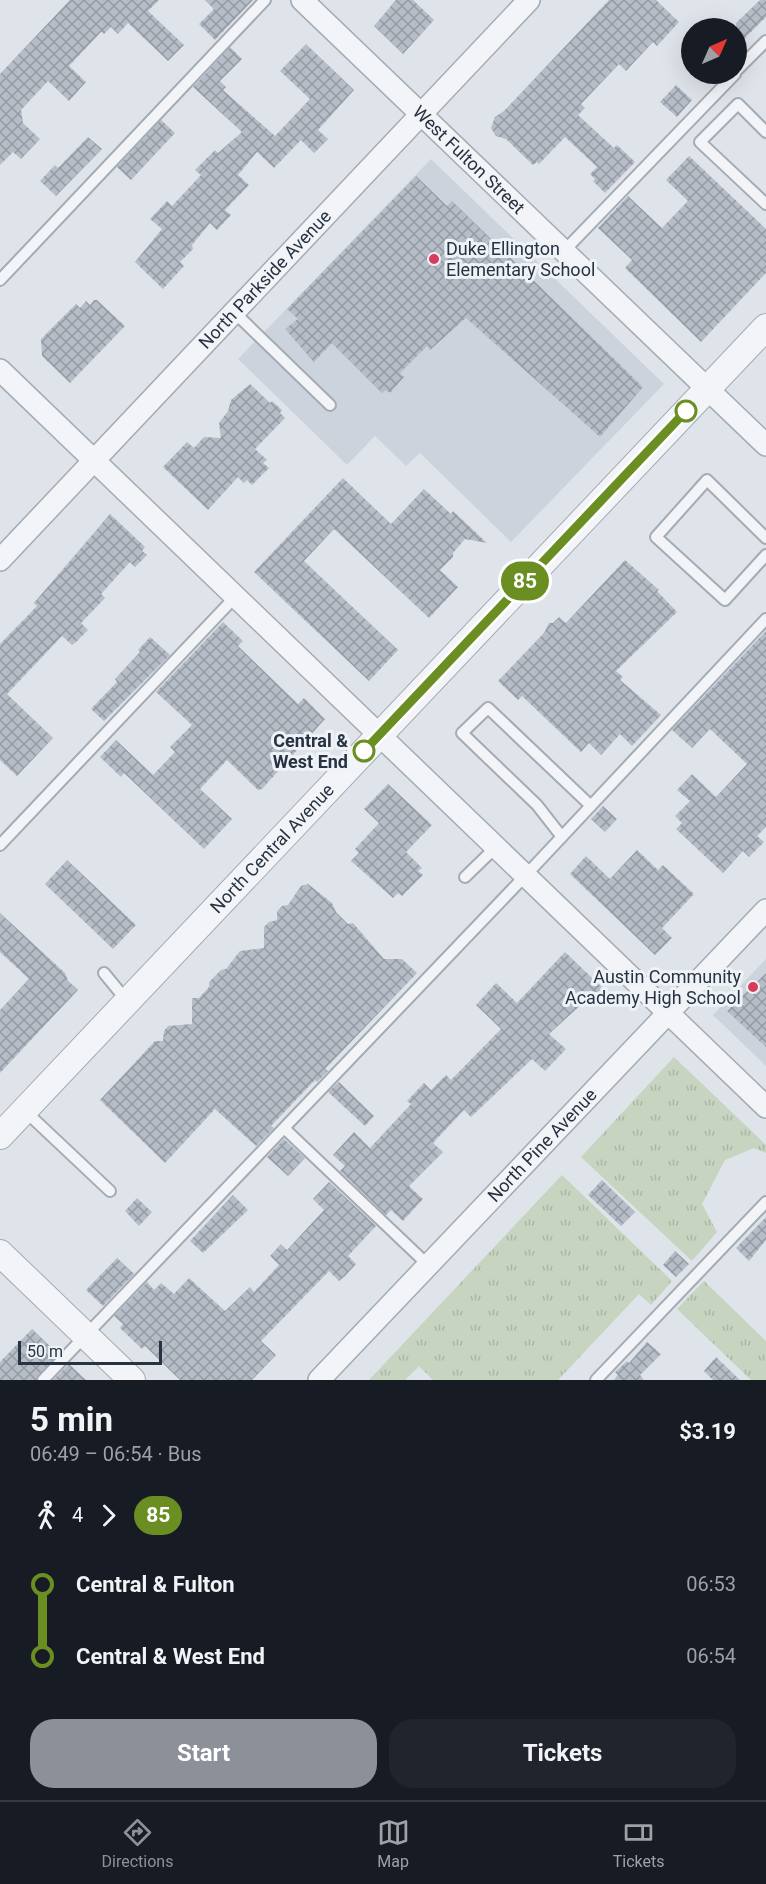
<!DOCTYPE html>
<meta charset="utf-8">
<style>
body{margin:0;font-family:Roboto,sans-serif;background:#20242c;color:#f1f3f6;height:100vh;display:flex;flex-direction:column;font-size:22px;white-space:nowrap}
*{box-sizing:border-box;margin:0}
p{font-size:20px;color:#9ea1a6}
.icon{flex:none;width:33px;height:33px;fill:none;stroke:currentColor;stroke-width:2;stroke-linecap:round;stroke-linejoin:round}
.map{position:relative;height:1380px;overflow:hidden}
.details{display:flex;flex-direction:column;background:#171b24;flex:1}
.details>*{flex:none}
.badge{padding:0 12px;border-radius:20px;font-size:21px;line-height:39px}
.needle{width:39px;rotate:45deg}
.tools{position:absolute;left:681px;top:18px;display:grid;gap:12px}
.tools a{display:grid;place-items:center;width:66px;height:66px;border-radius:50%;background:#171b24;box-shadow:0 6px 24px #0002;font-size:30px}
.scale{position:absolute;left:18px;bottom:15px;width:144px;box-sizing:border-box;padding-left:6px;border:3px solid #273342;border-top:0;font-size:16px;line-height:21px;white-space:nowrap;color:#273342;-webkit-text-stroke:4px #eff3f7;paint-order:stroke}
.map>.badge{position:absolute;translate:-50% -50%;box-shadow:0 0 0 3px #fff}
.legs{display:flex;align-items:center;gap:9px;height:66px;padding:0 30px;font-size:20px}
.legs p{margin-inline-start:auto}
.summary{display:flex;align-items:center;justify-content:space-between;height:102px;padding:0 30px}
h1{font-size:33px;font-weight:700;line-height:45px}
.action{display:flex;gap:12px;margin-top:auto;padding:12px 30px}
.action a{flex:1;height:69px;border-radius:24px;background:#8c9099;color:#fff;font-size:24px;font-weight:700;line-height:69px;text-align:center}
.action a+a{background:#20242c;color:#f1f3f6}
ul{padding:0 30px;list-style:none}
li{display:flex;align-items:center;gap:21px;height:72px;font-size:22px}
li i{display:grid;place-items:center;width:9px;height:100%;margin:0 8px;background:currentColor}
li i::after{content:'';width:15px;height:15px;margin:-8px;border:4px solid;border-radius:50%;background:#171b24}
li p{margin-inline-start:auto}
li:first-child i{background:linear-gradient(#0000 50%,currentColor 0)}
li:last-child i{background:linear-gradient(currentColor 50%,#0000 0)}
.dock{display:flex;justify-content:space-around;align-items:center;height:84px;border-top:2px solid #363941;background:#171b24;font-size:16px;color:#9ea1a6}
.dock a{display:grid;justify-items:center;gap:3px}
.dock .on{color:#8c9099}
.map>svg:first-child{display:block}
.built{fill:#cdd3dc}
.grass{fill:url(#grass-tufts)}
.building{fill:url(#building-cross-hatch)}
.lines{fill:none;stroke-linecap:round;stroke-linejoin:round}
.service-casing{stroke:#a4abb4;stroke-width:14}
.minor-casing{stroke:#a4abb4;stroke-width:24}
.tertiary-casing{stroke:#a4abb4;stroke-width:28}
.service{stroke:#f2f4f7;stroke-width:10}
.minor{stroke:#f2f4f7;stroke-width:21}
.tertiary{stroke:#f2f4f7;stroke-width:26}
.line-1-casing{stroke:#fff;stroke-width:14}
.line-1{stroke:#6b8e23;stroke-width:9}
.poi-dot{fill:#d73c5e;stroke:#eff3f7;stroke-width:2}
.stop-1-dot{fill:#fff;stroke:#6b8e23;stroke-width:3}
.labels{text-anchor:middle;stroke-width:6;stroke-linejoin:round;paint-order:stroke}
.street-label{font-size:18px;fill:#273342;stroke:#eff3f7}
.poi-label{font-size:18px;fill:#273342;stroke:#eff3f7;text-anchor:start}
.stop-label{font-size:18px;font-weight:bold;fill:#273342;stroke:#eff3f7;text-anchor:end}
</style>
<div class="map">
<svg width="766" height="1380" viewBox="0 0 766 1380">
<defs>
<pattern id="grass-tufts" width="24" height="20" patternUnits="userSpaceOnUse" patternTransform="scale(1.5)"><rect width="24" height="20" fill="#c6d4c0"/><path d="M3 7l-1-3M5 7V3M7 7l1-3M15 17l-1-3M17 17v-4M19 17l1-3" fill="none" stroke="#aab6a6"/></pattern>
<pattern id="building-cross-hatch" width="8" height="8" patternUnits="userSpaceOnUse" patternTransform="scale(1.5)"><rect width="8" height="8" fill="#b6bdc7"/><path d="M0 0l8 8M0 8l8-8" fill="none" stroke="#949aa3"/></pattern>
</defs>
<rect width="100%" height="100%" fill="#dfe4ea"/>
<!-- built -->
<path class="built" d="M431 159 664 384 511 542 420 453 406 466 375 436 347 465 238 359Z
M766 959V1066L713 1015Z"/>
<!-- grass -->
<path class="grass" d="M674 1057 766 1145V1153L754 1148 725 1160 702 1204 717 1232 692 1261 581 1157Z
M562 1175 672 1281 651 1305 639 1294 558 1380H433L419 1366 405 1380H369Z
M704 1281 766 1341V1380H751L677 1309Z"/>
<!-- building -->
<path class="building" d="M70 0H159L148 11 184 45 168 61 128 23 118 34 111 27 104 34 101 32 69 66 86 82 69 101 48 81 21 110 23 123 40 139 21 159 13 152 0 165V74Z
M205 0H253L215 40 199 24 214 9Z
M396 0H413L434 20 403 54 374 26Z
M609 0H656L679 22 657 46 653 42 626 71 619 64 581 104 585 108 578 115 614 148 617 145 635 162 605 193 593 181 595 179 590 174 597 167 565 137 539 164 537 162 533 165 506 139 496 136 491 128 495 117 504 111Z
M760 0H766V17L736 47V23Z
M306 44 354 90 318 130 328 139 314 153 301 140 274 168 257 152 238 175 249 185 225 210 231 215 217 230 210 223 192 245 193 249 180 262 184 266 163 289 135 262 162 229 150 219 167 201 172 206 201 175 195 170 215 150 218 153 242 132 193 87 230 47 242 59 220 81 226 87 223 90 275 136 310 99 280 71Z
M676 85 692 100 677 117 660 102Z
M161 120 175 133 131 180 117 167Z
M88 137 102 149 56 196 40 181 55 165 58 168Z
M689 156 766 229V273L701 342 625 268 632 260 598 228 628 196 662 228 688 201 666 180Z
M416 176 447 206 452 201 643 387 600 437 466 318 430 350 427 346 400 373 404 377 390 393 386 390 382 393 332 343 314 362 285 329 298 319 287 309Z
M94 300H97L125 326 70 383 42 356 41 339 76 304 80 308 86 301 90 305Z
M250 384 270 403 272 401 282 410 280 413 285 418 255 449 267 460 263 463 269 468 252 485 247 480 244 483 238 477 208 510 163 467 187 442 194 448 204 437 221 438 219 423 228 411 231 400Z
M343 478 391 524 424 489 451 514 453 511 487 543 465 539 453 553V557L440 570 458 587 429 618 334 529 304 561 398 650 369 681 254 572Z
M110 514 145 547 142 551 147 555 135 567 130 562 101 594 105 598 81 623 88 630 76 642 72 645 62 636 7 694 53 738 17 776 0 760V644L37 606 34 603Z
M625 560 659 590 657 591 677 612 616 671 623 677 620 680 661 715 632 746 620 734 601 755 589 743 581 752 522 696 518 700 498 681 544 633 549 623H553L559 617 566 623Z
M223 622 243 641 238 646 298 704 304 698 325 719 262 789 258 790 227 760 200 789 232 819 204 849 124 773 121 777 100 757 116 740 153 775 175 752 170 747 192 725 156 692Z
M766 631V827L757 836 764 842 749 857 743 851 723 873 676 829 682 823 675 816 690 801 677 790 692 774 716 797 747 764 710 729 692 748 672 730Z
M150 637 170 655 104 721 91 709 117 682 115 679 140 652 138 650Z
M388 784 432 825 406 852 422 868 418 871 423 875 402 896 398 893 393 898 351 861 359 853 355 849 379 823 364 809Z
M603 806 617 819 605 832 591 819Z
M637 850 658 870 663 865 694 894 662 928 672 938 655 955 570 874 586 856 610 879Z
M67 860 136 925 113 949 45 884Z
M308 884 332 903 336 912 348 924 353 923 384 959H402L417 973 325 1069 328 1071 317 1082 315 1080 271 1126 274 1128 256 1146 215 1109 165 1163 100 1100 155 1041H163L164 1031 168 1026 192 1024V998H199L209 987V982L221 970 226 969 240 951 264 948V927L269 922 277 920V912L282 906 288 905 301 886Z
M0 913 65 973 68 981 78 990 0 1073V1010L29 979 0 952Z
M565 952 608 993 585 991 584 1002 549 1034 566 1049 545 1071 532 1059 471 1117 464 1110 433 1143 443 1152 409 1186 423 1199 403 1221 391 1210 386 1215 340 1171 345 1166 333 1155 354 1132 370 1148 411 1104 407 1101 424 1083 431 1090 446 1075 451 1080 501 1029 476 1005 496 983 517 1003Z
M766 973V1047L727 1011Z
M339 1082 374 1116 365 1126 328 1092Z
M284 1139 305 1158 288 1176 267 1157Z
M602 1180 635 1212 621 1226 588 1195Z
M329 1182 376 1226 348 1256 356 1264 345 1276 339 1281 329 1271 261 1341 276 1355 252 1380H180L145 1346 142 1349 120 1328 123 1324 114 1316 147 1282 154 1290 161 1283 174 1294 189 1278 225 1311 250 1287 254 1292 279 1265 270 1256 281 1244 287 1250 324 1210 313 1199Z
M233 1195 248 1210 203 1253 190 1241Z
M137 1198 152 1212 139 1226 125 1211Z
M766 1217V1240L749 1261 736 1248Z
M675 1251 689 1264 676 1277 663 1265Z
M117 1258 134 1274 103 1306 86 1290Z
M32 1329 58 1354 36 1380H0V1362Z
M647 1342 661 1354 640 1375 644 1380H614L618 1375 615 1372 627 1361 629 1363Z
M716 1357 740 1380H713L704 1371Z
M69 1364 86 1380H53Z"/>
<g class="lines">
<defs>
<path id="service" d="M736 71 766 41
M766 132 738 104 700 142 766 204
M564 251 735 74
M0 280 265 0
M234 312 330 405
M766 538 707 480 656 537 725 600 766 555
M562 837 537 805 462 733 488 708 591 806
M0 845 236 596
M465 877 497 846
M104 973 127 1001
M24 1110 110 1191
M284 1128 428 1265
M43 1380 526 875 766 619
M596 1380 766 1202"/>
<g id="minor">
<path id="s1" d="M302 0 766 445"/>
<path d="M0 370 766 1107"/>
<path id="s2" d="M0 560 529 0"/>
<path id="s3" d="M319 1380 766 910"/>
</g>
<g id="tertiary">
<path id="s4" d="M0 1136 766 327"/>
<path d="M0 1253 132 1380"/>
</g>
</defs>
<!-- service casing -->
<use href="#service" class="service-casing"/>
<!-- minor casing -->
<use href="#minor" class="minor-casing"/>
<!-- tertiary casing -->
<use href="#tertiary" class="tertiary-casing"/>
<!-- service -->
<use href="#service" class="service"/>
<!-- minor -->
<use href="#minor" class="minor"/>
<!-- tertiary -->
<use href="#tertiary" class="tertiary"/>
</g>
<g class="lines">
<defs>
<path id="line-1" d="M364 751 686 411"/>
</defs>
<!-- line-1 casing -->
<use href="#line-1" class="line-1-casing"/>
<!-- line-1 -->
<use href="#line-1" class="line-1"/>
</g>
<!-- markers -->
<g class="poi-dot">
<circle cx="434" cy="259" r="6"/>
<circle cx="753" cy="987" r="6"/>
</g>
<g class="stop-1-dot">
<circle cx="686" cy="411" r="10"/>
<circle cx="364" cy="751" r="10"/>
</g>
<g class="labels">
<!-- street labels -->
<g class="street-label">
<text dy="6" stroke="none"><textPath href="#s1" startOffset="231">West Fulton Street</textPath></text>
<text dy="6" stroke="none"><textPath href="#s2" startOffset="386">North Parkside Avenue</textPath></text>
<text dy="6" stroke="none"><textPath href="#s4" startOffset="396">North Central Avenue</textPath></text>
<text dy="6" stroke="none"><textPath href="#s3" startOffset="324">North Pine Avenue</textPath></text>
</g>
<!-- poi labels -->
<g class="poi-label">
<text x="446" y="255">Duke Ellington<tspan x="446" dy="21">Elementary School</tspan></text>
<text x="741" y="983" text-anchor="end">Austin Community<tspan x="741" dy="21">Academy High School</tspan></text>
</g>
<!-- stop labels -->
<g class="stop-label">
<text x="348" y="747">Central &amp;<tspan x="348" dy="21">West End</tspan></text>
</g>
</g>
</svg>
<div class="tools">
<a><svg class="needle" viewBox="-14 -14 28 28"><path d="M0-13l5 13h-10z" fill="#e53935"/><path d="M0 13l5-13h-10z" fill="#9ea1a6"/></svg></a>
</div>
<div class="scale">50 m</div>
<b class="badge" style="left:525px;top:581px;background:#6b8e23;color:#fff">85</b>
</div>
<section class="details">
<div class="summary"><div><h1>5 min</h1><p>06:49 – 06:54 · Bus</p></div><b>$3.19</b></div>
<div class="legs"><svg class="icon" aria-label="walk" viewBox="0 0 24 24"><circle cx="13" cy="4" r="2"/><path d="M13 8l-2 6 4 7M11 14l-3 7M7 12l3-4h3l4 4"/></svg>4<svg class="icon" aria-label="forward" viewBox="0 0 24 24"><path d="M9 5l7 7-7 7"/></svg><b class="badge" style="background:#6b8e23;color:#fff">85</b></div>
<ul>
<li><i style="color:#6b8e23"></i><b>Central &amp; Fulton</b><p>06:53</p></li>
<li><i style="color:#6b8e23"></i><b>Central &amp; West End</b><p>06:54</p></li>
</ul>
<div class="action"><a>Start</a><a>Tickets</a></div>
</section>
<nav class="dock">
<a class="on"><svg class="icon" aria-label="directions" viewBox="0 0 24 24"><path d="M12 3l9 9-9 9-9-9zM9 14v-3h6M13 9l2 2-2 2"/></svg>Directions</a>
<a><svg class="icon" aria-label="map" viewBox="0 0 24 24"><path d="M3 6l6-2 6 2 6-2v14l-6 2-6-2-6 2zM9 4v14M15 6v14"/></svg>Map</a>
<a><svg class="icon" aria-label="tickets" viewBox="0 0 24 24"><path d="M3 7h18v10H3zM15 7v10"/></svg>Tickets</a>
</nav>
